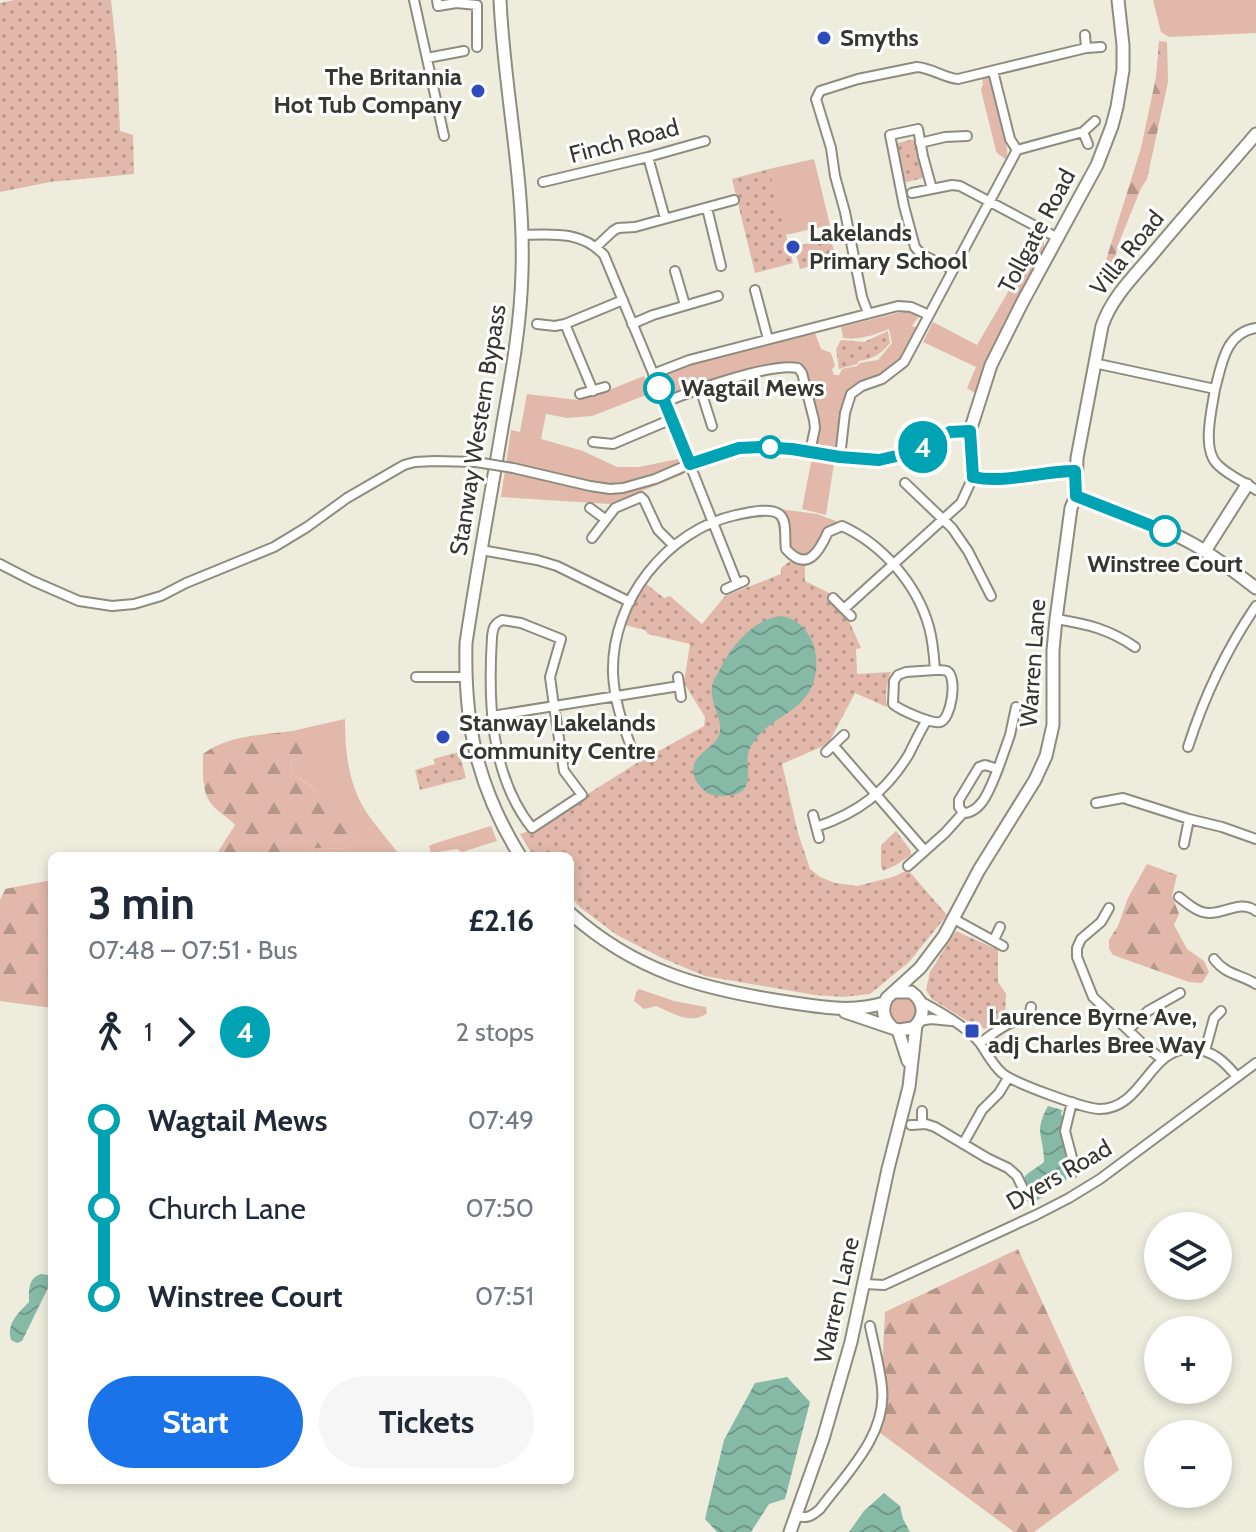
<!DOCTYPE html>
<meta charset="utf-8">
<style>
body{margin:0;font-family:Cabin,sans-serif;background:#f6f6f7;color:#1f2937;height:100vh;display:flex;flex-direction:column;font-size:30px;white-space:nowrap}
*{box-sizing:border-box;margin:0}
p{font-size:26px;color:#747a83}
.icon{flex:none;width:44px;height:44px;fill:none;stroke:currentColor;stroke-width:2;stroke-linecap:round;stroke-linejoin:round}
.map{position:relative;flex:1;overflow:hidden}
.drawer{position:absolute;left:48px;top:852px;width:526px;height:632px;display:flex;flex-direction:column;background:#fff;border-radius:12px;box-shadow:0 4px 12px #0003}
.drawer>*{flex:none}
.badge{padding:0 16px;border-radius:26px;font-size:28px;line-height:52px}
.fabs{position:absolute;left:1144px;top:1212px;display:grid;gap:16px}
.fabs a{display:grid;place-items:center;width:88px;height:88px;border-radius:50%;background:#fff;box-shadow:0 4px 12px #0003;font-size:40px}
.map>.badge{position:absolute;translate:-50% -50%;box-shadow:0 0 0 4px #fff}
.legs{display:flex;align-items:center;gap:12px;height:88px;padding:0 40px;font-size:26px}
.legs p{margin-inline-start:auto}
.summary{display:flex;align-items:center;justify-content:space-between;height:136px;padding:0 40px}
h1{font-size:44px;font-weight:700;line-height:60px}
.primary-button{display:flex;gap:16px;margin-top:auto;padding:16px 40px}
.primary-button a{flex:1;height:92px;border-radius:48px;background:#1a73e8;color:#fff;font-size:32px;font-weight:700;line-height:92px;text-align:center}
.primary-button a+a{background:#f6f6f7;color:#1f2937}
ul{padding:0 40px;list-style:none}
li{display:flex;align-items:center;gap:28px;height:88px;font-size:30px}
li i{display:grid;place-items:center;width:12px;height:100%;margin:0 10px;background:currentColor}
li i::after{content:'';width:20px;height:20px;margin:-10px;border:6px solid;border-radius:50%;background:#fff}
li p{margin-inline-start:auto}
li:first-child i{background:linear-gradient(#0000 50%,currentColor 0)}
li:last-child i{background:linear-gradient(currentColor 50%,#0000 0)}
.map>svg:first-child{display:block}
.grass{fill:#e1b8a9}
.forest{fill:url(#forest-firs)}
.park{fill:url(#park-dots)}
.water{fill:url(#water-waves)}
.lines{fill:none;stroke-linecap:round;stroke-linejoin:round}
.street-casing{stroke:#8d8c7e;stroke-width:12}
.secondary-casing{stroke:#8d8c7e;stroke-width:15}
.street{stroke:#fff;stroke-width:8}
.secondary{stroke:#fff;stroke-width:11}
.street-bridge-casing{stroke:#8d8c7e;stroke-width:12;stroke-linecap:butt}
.street-bridge{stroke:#fff;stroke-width:8}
.line-1-casing{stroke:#fff;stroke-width:18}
.line-1{stroke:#00a3b4;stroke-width:12}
.poi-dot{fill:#2d4bbb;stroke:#fff;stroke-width:3}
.stop-1-dot{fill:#fff;stroke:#00a3b4;stroke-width:4}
.labels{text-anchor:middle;stroke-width:6;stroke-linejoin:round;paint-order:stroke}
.poi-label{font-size:24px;font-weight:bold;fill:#373731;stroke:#fff;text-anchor:start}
.street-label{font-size:24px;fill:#373731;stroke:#fff}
.stop-label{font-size:24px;font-weight:bold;fill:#373731;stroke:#fff;text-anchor:start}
</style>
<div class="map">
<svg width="1256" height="1532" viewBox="0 0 1256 1532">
<defs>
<pattern id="forest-firs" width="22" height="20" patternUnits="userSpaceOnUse" patternTransform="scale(2)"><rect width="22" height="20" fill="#e1b8a9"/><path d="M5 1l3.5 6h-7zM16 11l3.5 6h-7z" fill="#b7968a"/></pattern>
<pattern id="park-dots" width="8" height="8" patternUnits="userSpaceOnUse" patternTransform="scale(2)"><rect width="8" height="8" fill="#e1b8a9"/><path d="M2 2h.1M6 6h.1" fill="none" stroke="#b7968a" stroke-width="1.8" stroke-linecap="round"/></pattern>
<pattern id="water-waves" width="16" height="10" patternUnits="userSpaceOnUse" patternTransform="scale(2)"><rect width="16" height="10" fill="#86baa7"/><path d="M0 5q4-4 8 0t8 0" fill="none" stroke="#6e9889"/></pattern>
</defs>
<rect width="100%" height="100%" fill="#edecdd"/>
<!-- grass -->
<path class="grass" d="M1153 0H1256V33L1169 37 1161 32Z
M989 76 991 77 1004 130C1003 140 1010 148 1006 159L999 155 996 151 981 90 983 84 982 77Z
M814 159 830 225 785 235 769 169Z
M1040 237 1044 242V252L990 352 975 393 967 388 976 367 923 342 933 322 977 345 1008 292 1018 279Z
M906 311 919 316 912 326 918 328C910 343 904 360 889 370 880 376 869 377 860 383 840 393 840 427 841 447L836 450 826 515 802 509 818 426 802 368 797 364 791 363 699 386 670 397 662 376 687 366 815 333 821 349 831 353 835 366 832 369 834 375H839L842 369 857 366 860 363 878 360 892 343 889 329C874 335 860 340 843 338L841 327Z
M644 376 651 393 592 416 567 418 546 414 541 439 583 451 617 467H639L678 459 684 474 610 504 501 497 511 430 520 432 527 394 577 400 599 394Z
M779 509 817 514 841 523C819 529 827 537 814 550 791 572 782 522 779 509Z
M345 719C345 751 348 782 365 810 375 826 389 840 400 856H309L313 848 349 849 357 839C348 830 337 821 329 811 317 794 314 784 293 775L290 761 302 757 304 735 292 731Z
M491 826 497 841 462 852 457 849 431 853 429 846 433 844Z
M639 989 674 1001 706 1007 707 1013C691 1026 671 1012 656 1006L644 1009 634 1001 636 992Z
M890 1010a13 13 0 1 1 26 0a13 13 0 1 1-26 0Z"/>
<!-- forest -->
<path class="forest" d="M1159 41 1167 42 1168 82 1147 179 1141 188 1118 245 1111 276 1106 269V260L1141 148 1156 77Z
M292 731 304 735 308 746 302 757 290 761 293 775C314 785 317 794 330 811 337 821 348 830 357 839L349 849 313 848 309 856H218V852L235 825C229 818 221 814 214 807 201 795 203 771 203 754 228 735 262 735 292 731Z
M1147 864 1177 875 1172 896 1179 914 1174 925 1187 949 1204 961 1209 972 1202 983 1189 982 1113 955 1109 949V940L1118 926 1128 898Z
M52 880V1008L0 1001V900L5 889Z
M1018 1249 1119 1470 1034 1532H1014L879 1432 885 1312Z"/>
<!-- park -->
<path class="park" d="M14 0H111L117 57 120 131 133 135 134 174 50 182 0 192V3Z
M910 140H915L917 143 924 176 923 178 907 182 903 179 896 148 898 143Z
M769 169 793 263 755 273 732 179Z
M830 238 837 260 800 269 794 247Z
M888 331 890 343C881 354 873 359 859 361L857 364 839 369 836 349 841 340 864 342Z
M790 561 805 564V581L833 595 829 601 849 621 861 648 856 649 857 674 891 672C886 684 885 695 887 707L855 693 828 744 782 764 798 833 810 869 820 877 835 883 857 886 893 877 908 870 947 915 909 962 870 994 843 997 815 995 705 976 662 958 617 935 581 908 570 896V856H533L520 834 529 831 637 763 704 726 705 717 684 683 690 644 648 634 645 630 625 625 633 603 645 583 664 598 670 596 702 624 725 596 781 574V568Z
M459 752 466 778 420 790 415 770 435 764 433 759Z
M896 831 911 851V855L896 865 883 871 881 866V845Z
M956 931 998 950V982L1006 994 1005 1018 984 1029 975 1022 972 1024 932 999 926 990 930 972Z"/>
<!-- water -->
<path class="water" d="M780 616C795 617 806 628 812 641 816 651 817 661 816 671 810 715 767 714 750 748 743 761 753 777 744 789 738 797 718 797 709 794 704 791 699 786 696 781 683 753 720 750 720 730 721 715 710 703 712 688 712 682 716 677 719 671 731 647 752 620 780 616Z
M1048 1106 1062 1110 1061 1115 1064 1116 1063 1129 1071 1163 1070 1172 1064 1183 1033 1203 1024 1178C1028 1171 1038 1168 1044 1162 1044 1135 1033 1133 1048 1106Z
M42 1274 48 1275 50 1280 48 1288 22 1341 17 1343 11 1340C6 1324 18 1313 29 1302 29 1290 28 1277 42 1274Z
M787 1377 810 1402 785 1499 769 1504 751 1532H717L705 1519 724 1440 755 1383Z
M884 1493 900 1506 903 1519 910 1532H849L864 1511Z"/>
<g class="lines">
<defs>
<path id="street" d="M414 0 444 136
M437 0 438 6 456 3
M455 0 456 3 477 5V47
M1085 35 1086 48
M427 58 464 51
M993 71 1010 139 1017 150
M1083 132 1088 144
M920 143 945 137 967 136
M648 157 665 218
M543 182 648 157 705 141
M932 189 923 156 918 129 890 135 904 206 915 247 921 254 953 270 1017 150 1083 132 1095 121
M912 193 952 185 960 186 1058 238
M707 208 721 266
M523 235C553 234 582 231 604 255L665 402 737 583
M596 247 613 231 618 228 635 227 734 200
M675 271 685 305
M755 290 768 339
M868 313 862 297 845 212 835 176 831 148 816 99 820 91 858 79 917 67C932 68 944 78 958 79L1086 48 1101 47
M537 324 555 326 565 324 623 300
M565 324 593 391
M632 324 653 315 718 296
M1094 363 1215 389C1212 409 1201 450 1218 465 1228 475 1244 482 1256 490
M653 374 689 360 898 306 911 307 929 315
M700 388 712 426
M1215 389C1222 364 1225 333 1256 328
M580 394 605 387
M665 402C692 391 772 362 798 368L802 373 814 420 815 428 810 452
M593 442 613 444 672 419
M840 457 845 413 851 394 862 386 882 379 904 362 953 270
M513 468 590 486 610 489 623 488 655 479 706 457 739 448 764 447 792 449 840 457 879 460 901 455 919 449 950 432 970 431
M905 483 952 528 968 551 991 596
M590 508 605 519
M592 538 615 508 641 497 644 500 658 530 674 546
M481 550 537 560 557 566 630 602
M0 564 33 581 79 601 112 606 134 604 161 596 186 583 274 547 307 527 347 498 404 465 415 462 435 461 476 462
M726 589 744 581
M833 598 851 616
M844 609 961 503 973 477
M1056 619C1087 624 1109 629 1135 647
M502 620 521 623 561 639 550 677 554 706 564 771 582 795 532 828C490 775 488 701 492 637 493 628 494 624 502 620Z
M935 670C936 670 946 670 947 671 958 677 951 720 940 722 931 724 900 710 893 704L894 681 898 675 906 672Z
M416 677H465
M678 677 681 697
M492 716 679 686
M630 744C621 720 614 698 613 673 611 601 667 530 736 515 747 513 769 507 779 514 788 521 784 538 786 549 807 573 819 552 828 532L842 526C882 544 917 584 929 627 933 641 934 656 935 670
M834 746 925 851
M1188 747C1204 697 1226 650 1256 606
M826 752 844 735
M998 769 1010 735 1016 707
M1096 803 1123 798 1189 819 1222 827 1256 839
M813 815 819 838
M816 827C858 813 886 792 909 754 915 742 920 731 927 720
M1184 844 1189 819
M908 866 945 833 963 813C983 813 991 785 998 769L985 765 979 767 959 800V807L963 813
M1179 897C1188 904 1198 913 1209 913 1226 913 1241 900 1256 911
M1109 908 1101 922 1081 939 1077 948V957L1093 997 1146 1047 1162 1059
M954 919 1003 946
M994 940 1000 927
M1214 959C1226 975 1240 974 1256 984
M920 1001C939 1011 967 1027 980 1043 987 1053 992 1064 1002 1073 1014 1083 1082 1108 1099 1109 1143 1110 1149 1046 1192 1049 1213 1050 1225 1062 1237 1077
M1029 1019 1031 1007
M919 1021 931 1019 951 1021
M1128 1030 1148 1011 1180 993
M980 1043C999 1030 1012 1016 1036 1020
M1205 1051 1214 1018 1221 1011
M1072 1102 1065 1131 1074 1165 1072 1173
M922 1111V1124
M911 1125 926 1124 935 1127 987 1158 1008 1168 1017 1176 1026 1195
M963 1144 982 1110 999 1093 1008 1078
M865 1284 884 1285 1036 1215 1069 1198 1100 1179 1256 1063
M796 1516C807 1519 812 1516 820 1509 846 1474 887 1435 882 1388 880 1367 874 1346 870 1326"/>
<path id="secondary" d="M500 0C504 91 525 181 522 271 521 322 512 372 503 422 491 495 477 569 466 643 464 725 477 786 520 856
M1075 471C1042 471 1006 484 973 477L970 431 991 365 1022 303 1097 165 1112 126 1117 107 1123 70V45L1118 0
M1076 496C1115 511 1157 524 1193 544 1216 557 1236 573 1256 588
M1205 551 1247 485
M570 913C636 972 702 989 787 1002 821 1007 852 1013 884 1003
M845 1012 898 1030 913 1028C926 1017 925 1002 911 992H896
M891 1026C883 1018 881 1009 887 998L920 968 944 936 979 870 1035 780 1046 756 1053 725V650L1056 619 1071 508 1076 496 1077 458 1102 326C1111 299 1132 278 1151 256 1185 215 1221 175 1256 134
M898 1030 908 1061
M790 1532 823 1439 851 1342 888 1169 909 1087 916 1025"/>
</defs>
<!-- street casing -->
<use href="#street" class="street-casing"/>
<!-- secondary casing -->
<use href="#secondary" class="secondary-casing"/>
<!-- street -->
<use href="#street" class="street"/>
<!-- secondary -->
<use href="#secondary" class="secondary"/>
<defs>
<path id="street-bridge" d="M476 462 513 468"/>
</defs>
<!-- street-bridge casing -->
<use href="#street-bridge" class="street-bridge-casing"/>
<!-- street-bridge -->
<use href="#street-bridge" class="street-bridge"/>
</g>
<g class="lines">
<defs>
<path id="line-1" d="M659 388 690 464 739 448 761 447 792 449 840 457 879 460 901 455 937 440 950 432 970 431 973 477C1006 484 1041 471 1075 471L1076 496 1165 531"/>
</defs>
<!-- line-1 casing -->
<use href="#line-1" class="line-1-casing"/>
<!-- line-1 -->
<use href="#line-1" class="line-1"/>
</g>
<!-- markers -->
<g class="poi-dot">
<circle cx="824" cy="38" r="8"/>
<circle cx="478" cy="91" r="8"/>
<circle cx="793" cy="247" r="8"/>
<circle cx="443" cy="737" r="8"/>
<rect x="964" y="1023" width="16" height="16" rx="4"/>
</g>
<g class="stop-1-dot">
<circle cx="659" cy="388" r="14"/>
<circle cx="770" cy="447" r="10"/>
<circle cx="1165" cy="531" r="14"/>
</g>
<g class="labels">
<!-- poi labels -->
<g class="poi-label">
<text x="840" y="46">Smyths</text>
<text x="462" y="85" text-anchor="end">The Britannia<tspan x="462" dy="28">Hot Tub Company</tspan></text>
<text x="809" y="241">Lakelands<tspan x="809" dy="28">Primary School</tspan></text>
<text x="459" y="731">Stanway Lakelands<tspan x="459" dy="28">Community Centre</tspan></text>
<text x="988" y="1025">Laurence Byrne Ave,<tspan x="988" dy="28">adj Charles Bree Way</tspan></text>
</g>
<!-- street labels -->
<g class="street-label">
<text transform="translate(624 141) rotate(-15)" y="8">Finch Road</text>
<text transform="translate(1037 231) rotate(-62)" y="8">Tollgate Road</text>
<text transform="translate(1127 253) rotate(-51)" y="8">Villa Road</text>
<text transform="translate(478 430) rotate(-81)" y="8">Stanway Western Bypass</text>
<text transform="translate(1033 663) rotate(-86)" y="8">Warren Lane</text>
<text transform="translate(1059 1175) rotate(-30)" y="8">Dyers Road</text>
<text transform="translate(837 1300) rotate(-77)" y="8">Warren Lane</text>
</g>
<!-- stop labels -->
<g class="stop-label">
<text x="681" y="396">Wagtail Mews</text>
<text x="1165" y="572" text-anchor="middle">Winstree Court</text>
</g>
</g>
</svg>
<div class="fabs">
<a><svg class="icon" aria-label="layers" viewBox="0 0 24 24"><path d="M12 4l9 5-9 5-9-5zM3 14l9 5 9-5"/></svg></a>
<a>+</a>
<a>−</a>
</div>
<b class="badge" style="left:923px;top:447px;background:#00a3b4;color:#fff">4</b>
<section class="drawer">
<div class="summary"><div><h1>3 min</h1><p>07:48 – 07:51 · Bus</p></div><b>£2.16</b></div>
<div class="legs"><svg class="icon" aria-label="walk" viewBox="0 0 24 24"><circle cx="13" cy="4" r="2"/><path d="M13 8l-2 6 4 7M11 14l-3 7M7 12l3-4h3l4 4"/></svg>1<svg class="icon" aria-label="forward" viewBox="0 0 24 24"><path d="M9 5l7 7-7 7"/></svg><b class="badge" style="background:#00a3b4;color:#fff">4</b><p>2 stops</p></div>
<ul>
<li><i style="color:#00a3b4"></i><b>Wagtail Mews</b><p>07:49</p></li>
<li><i style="color:#00a3b4"></i><span>Church Lane</span><p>07:50</p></li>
<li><i style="color:#00a3b4"></i><b>Winstree Court</b><p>07:51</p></li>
</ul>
<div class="primary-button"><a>Start</a><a>Tickets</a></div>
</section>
</div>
